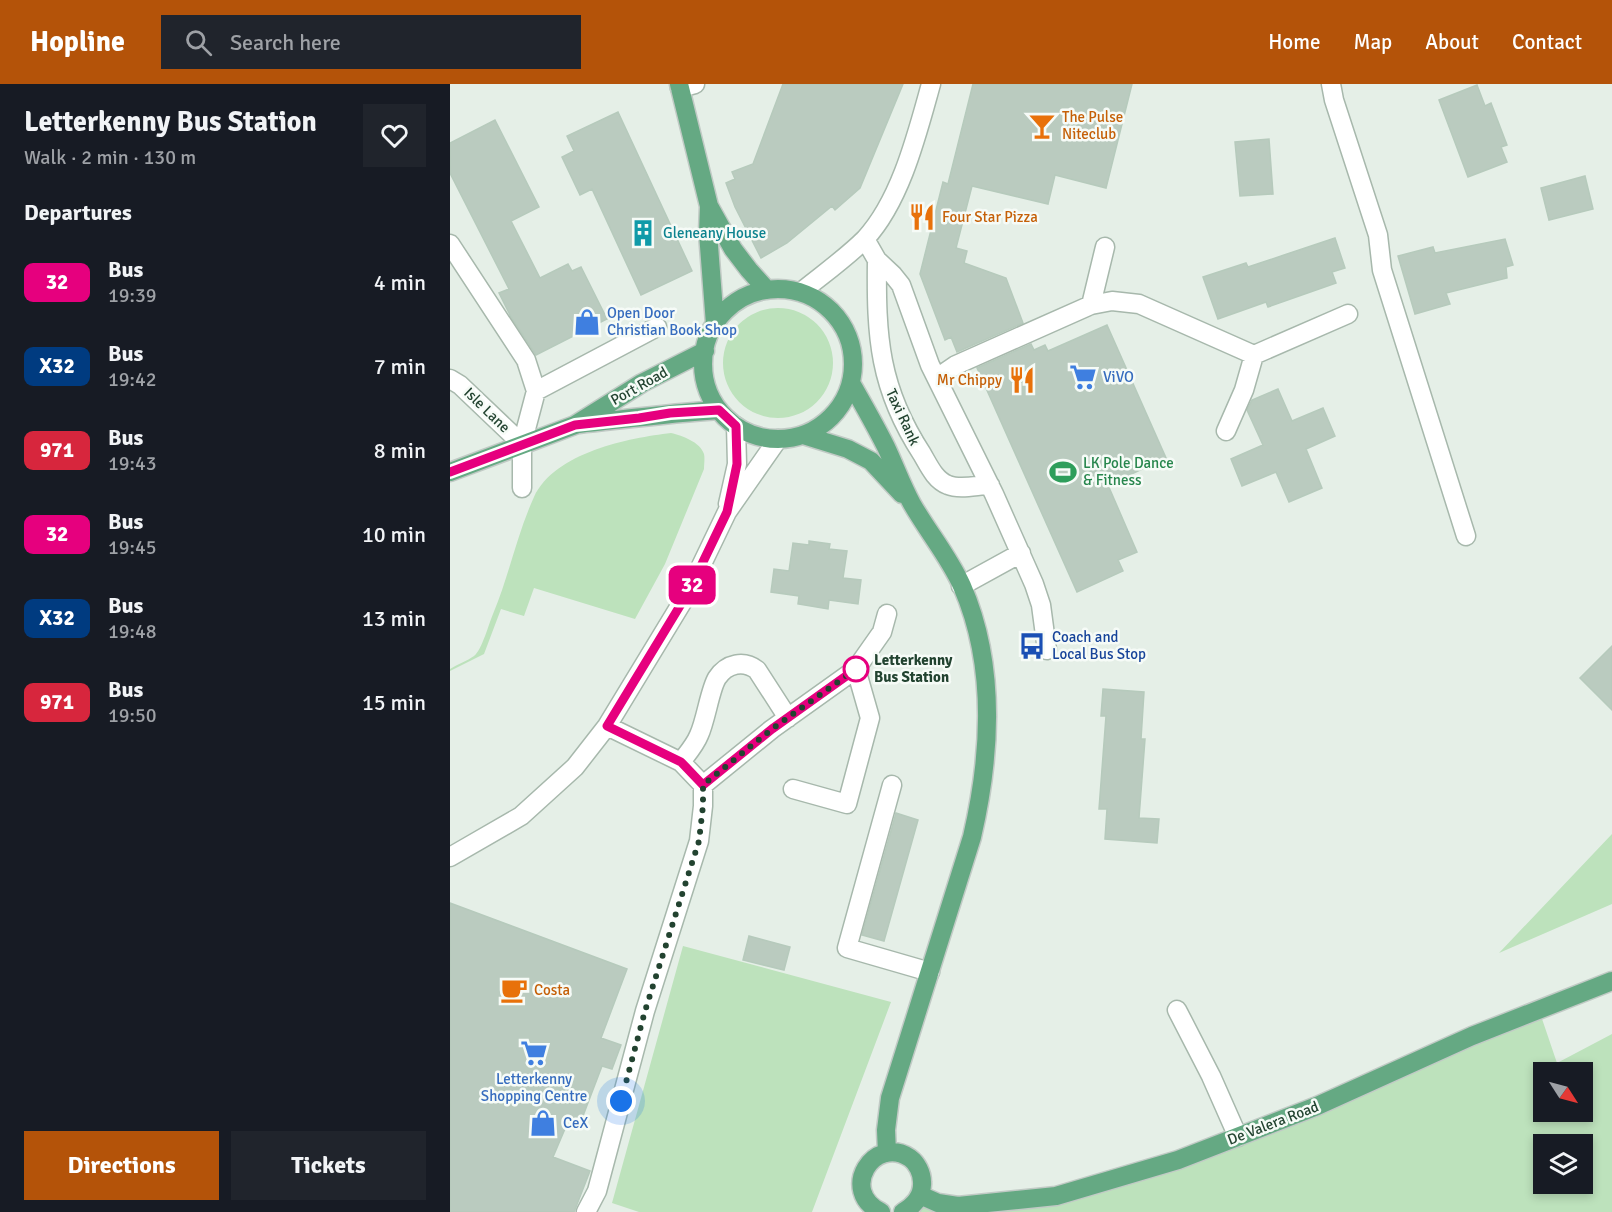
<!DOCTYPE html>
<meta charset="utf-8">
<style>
body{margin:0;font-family:Signika,sans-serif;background:#20242c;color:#f1f3f6;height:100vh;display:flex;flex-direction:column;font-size:22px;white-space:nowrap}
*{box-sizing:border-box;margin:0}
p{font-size:20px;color:#9ea1a6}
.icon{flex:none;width:33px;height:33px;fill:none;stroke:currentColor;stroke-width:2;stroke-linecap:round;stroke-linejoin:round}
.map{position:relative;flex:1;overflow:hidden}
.sheet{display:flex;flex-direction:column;background:#171b24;width:450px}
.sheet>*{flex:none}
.badge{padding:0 12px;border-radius:9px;font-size:21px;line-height:39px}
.needle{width:39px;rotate:126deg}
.buttons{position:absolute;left:1083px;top:978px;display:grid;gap:12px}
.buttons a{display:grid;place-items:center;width:60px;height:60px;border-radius:0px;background:#171b24;box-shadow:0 3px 9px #0003;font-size:30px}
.you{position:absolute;width:30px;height:30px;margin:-15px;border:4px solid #fff;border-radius:50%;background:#1a73e8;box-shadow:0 0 0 9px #1a73e833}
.map>.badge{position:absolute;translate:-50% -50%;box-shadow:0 0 0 3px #fff}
h2{padding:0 24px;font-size:22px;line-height:54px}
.round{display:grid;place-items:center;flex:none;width:63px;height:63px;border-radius:0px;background:#20242c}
.head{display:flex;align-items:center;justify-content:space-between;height:102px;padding:0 24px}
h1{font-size:28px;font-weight:700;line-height:45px}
.button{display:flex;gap:12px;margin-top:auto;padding:12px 24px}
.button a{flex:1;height:69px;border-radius:0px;background:#b45309;color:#fff;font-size:24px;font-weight:700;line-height:69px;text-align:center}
.button a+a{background:#20242c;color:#f1f3f6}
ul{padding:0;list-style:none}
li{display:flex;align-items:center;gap:18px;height:84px;padding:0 24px}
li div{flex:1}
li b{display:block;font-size:22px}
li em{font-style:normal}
li .badge{min-width:66px;font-weight:700;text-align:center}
header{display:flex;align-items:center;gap:36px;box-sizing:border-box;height:84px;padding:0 30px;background:#b45309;color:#fff}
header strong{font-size:28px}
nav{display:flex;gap:33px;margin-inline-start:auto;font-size:21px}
.search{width:420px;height:54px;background:#20242c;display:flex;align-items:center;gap:15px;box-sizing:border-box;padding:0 21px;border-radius:0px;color:#9ea1a6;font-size:22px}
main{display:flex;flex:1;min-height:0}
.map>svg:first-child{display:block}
.green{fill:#bde2bc;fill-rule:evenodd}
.building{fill:#bacbbf;stroke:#b6cabc;stroke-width:1.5}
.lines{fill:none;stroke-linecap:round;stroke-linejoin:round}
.minor-casing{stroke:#a7b8ac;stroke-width:21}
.major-casing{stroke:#c1cac5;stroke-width:21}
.minor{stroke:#fff;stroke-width:18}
.major{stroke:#65a983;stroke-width:18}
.line-casing{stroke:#fff;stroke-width:14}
.line{stroke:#e6007e;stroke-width:9}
.walk{stroke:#224330;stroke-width:6;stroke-dasharray:0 10.8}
.stop-dot{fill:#fff;stroke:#e6007e;stroke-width:3}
.labels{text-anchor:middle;stroke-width:5;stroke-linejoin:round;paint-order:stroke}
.food-label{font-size:15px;fill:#c56008;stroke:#f6fbf7;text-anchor:start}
.culture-label{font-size:15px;fill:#0d838f;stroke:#f6fbf7;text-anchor:start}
.shop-label{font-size:15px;fill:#366cbe;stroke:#f6fbf7;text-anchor:start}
.street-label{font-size:15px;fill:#224330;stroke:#f6fbf7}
.leisure-label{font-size:15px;fill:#27864d;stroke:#f6fbf7;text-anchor:start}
.transit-label{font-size:15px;fill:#164399;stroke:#f6fbf7;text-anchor:start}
.stop-label{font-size:15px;font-weight:bold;fill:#224330;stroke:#f6fbf7;text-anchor:start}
</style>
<header>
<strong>Hopline</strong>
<div class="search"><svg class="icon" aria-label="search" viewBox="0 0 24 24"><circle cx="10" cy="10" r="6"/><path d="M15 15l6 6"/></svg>Search here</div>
<nav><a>Home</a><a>Map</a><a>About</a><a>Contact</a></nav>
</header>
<main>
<section class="sheet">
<div class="head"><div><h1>Letterkenny Bus Station</h1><p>Walk · 2 min · 130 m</p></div><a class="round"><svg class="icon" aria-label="heart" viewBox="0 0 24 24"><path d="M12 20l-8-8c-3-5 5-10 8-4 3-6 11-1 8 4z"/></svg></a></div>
<h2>Departures</h2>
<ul>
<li><span class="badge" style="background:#e6007e;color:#fff">32</span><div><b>Bus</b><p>19:39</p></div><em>4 min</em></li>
<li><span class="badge" style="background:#003b80;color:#fff">X32</span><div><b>Bus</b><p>19:42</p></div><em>7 min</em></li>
<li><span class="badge" style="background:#d7263d;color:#fff">971</span><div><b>Bus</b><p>19:43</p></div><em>8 min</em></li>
<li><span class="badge" style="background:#e6007e;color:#fff">32</span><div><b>Bus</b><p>19:45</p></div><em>10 min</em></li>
<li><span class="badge" style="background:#003b80;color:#fff">X32</span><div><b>Bus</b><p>19:48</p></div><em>13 min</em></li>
<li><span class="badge" style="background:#d7263d;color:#fff">971</span><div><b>Bus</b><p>19:50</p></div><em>15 min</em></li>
</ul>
<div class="button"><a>Directions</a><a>Tickets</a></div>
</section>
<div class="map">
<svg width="1162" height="1128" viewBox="0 0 1162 1128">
<rect width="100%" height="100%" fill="#e5efe7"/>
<!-- green -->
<path class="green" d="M273 279a55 55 0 1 1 110 0a55 55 0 1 1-110 0Z
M221 349C233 352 250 358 254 370 255 374 254 381 254 385L215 480 185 535 84 504 74 532 51 525 34 570 0 587V585C8 580 17 577 24 572 32 566 39 539 43 530 59 492 67 450 84 413 105 368 179 354 221 349Z
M1162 750V820L1049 869Z
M233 862 441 918 362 1128H189L162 1119Z
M1089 926 1107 979 1162 950V1128H453L466 1118H551L728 1076ZM1094 988H1132V1028H1094ZM1094 1060H1132V1100H1094Z"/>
<!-- building -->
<path class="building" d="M333 0H453L410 104 385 126 382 122 337 159 311 174 285 123 276 99 285 95 282 88 303 80Z
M523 0H682L656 104 605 91 598 120 522 102 506 164 517 167 514 179 556 194 573 239 507 268 501 253 495 256 470 190 493 98 498 100Z
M1027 1 1035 22 1041 19 1057 61 1051 63 1057 78 1018 93 989 16Z
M168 28 242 187 191 211 142 105 130 111 112 73 124 67 117 52Z
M45 36 89 123 61 137 90 194 118 180 122 187 131 183 157 235 86 271 61 233 49 209 59 205 0 89V59Z
M819 55 823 110 790 112 785 58Z
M1135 92 1143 125 1099 136 1091 104Z
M885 154 895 184 882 188 886 199 818 223 816 218 768 235 753 193 796 179 798 183Z
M1055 155 1063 181 1056 183 1057 194 996 209 1000 220 965 230 948 172 983 163 985 169Z
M657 241 716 374 658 401 687 468 668 476 673 487 627 508 527 284 581 260 584 266 595 261 598 267Z
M828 305 842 337 873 324 885 352 856 365 872 404 839 418 826 388 792 402 781 375 813 361 797 326 802 316Z
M359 457 380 460 379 465 397 467 393 494 411 496 408 520 379 516 378 525 348 520 349 512 321 508 324 485 339 487 343 459 359 461Z
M1162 562V626L1130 594Z
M653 605 694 608 691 655H695L689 734 709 735 707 759 655 755 657 725H649L656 632H651Z
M446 729 468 736 434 857 412 851Z
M0 819 177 885 151 954 171 961 162 985 152 982 131 1037 120 1033 103 1073 140 1087 124 1128H0Z
M299 852 340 863 334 886 293 876Z"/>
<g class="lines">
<defs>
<path id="minor" d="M881 0 884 16 928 151 932 186 1016 452
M230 4 245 0
M415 155 427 176 443 191 451 201 480 281 544 410 584 500 591 521 597 566
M0 160 76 276 86 307
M427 176C426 253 429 304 472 370 479 382 485 396 498 401 510 406 528 401 540 401
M351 208C372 191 396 174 415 155 451 116 467 50 481 0
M641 221 655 163
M487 294 506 281 641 221 662 217 689 220 804 271 898 230
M0 295 10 301 72 360
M776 347 794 306 804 271
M72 404V360L86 307 207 243
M278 420 287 380 286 342
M511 502 571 469
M231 678C237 670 245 661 249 651 256 636 260 605 267 594 277 579 294 576 307 586L338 634
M253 701 322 645 406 585 432 548 437 530
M442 701 397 864 480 888
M343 705 397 720 420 634 406 585
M0 773 71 732 125 683 157 642 239 507 277 428 328 355
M727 926 761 992 788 1053
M136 1128 147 1107 195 927 249 757 253 722V701L231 678 157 642"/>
<path id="major" d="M229 0 259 122 283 165 299 186 317 206
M259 122 258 149 265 240
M253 280a75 75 0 1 1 150 0a75 75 0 1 1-150 0Z
M401 299C413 320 425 341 436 363 445 382 452 402 462 420 478 448 499 473 512 502 546 580 541 671 522 753L440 1014 436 1046 437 1069
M129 340C176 335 222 329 269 326
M353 351 398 365 421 377 452 410
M0 388 125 341 192 299 255 267
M470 1111 488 1119 508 1122 606 1112 728 1076 867 1022 1022 952 1162 897
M431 1128C388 1107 424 1050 460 1074 467 1079 472 1089 472 1098 473 1112 465 1121 453 1128"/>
</defs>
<!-- minor casing -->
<use href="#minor" class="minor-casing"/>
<!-- major casing -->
<use href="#major" class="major-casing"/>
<!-- minor -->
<use href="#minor" class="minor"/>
<!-- major -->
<use href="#major" class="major"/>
</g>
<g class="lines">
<defs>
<path id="line" d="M0 388 125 341 189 334 220 329 269 326 286 342 287 380 277 428 239 507 157 642 231 678 253 701 322 645 406 585"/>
</defs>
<!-- line casing -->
<use href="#line" class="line-casing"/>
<!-- line -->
<use href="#line" class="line"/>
<!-- walk -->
<path class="walk" d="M171 1017 195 927 249 757 253 722V701L322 645 406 585"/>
</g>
<!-- icons -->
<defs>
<symbol id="bar-bare" viewBox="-9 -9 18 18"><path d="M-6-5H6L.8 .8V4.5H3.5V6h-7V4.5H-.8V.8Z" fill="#e8710a" stroke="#f6fbf7" stroke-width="2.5" paint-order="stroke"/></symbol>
<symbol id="restaurant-bare" viewBox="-9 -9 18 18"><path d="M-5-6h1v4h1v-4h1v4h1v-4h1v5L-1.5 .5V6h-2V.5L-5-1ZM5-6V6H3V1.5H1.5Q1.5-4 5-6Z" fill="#e8710a" stroke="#f6fbf7" stroke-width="2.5" paint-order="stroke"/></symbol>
<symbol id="building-bare" viewBox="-9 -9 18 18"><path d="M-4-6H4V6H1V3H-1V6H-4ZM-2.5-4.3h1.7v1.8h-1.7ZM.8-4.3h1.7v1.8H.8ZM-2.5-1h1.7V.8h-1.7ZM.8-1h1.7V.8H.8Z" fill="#0f9aa8" stroke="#f6fbf7" stroke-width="2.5" paint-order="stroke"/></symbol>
<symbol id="shop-bare" viewBox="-9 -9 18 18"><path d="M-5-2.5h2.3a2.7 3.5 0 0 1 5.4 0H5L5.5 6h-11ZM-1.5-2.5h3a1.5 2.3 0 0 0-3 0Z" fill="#3f7fe0" stroke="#f6fbf7" stroke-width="2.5" paint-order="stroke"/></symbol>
<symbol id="supermarket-bare" viewBox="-9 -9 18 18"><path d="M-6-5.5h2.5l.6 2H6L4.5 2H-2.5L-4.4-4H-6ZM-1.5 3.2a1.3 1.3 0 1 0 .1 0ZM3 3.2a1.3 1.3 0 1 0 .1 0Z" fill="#3f7fe0" stroke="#f6fbf7" stroke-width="2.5" paint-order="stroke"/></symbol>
<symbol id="stadium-bare" viewBox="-9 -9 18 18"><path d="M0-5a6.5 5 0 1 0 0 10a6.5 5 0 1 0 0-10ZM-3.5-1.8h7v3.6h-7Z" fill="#2e9e5b" stroke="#f6fbf7" stroke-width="2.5" paint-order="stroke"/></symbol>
<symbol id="bus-bare" viewBox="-9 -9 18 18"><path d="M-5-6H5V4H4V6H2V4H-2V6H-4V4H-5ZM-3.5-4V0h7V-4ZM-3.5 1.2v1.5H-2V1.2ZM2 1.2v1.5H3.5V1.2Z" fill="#1a4fb4" stroke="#f6fbf7" stroke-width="2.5" paint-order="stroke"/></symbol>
<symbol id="cafe-bare" viewBox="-9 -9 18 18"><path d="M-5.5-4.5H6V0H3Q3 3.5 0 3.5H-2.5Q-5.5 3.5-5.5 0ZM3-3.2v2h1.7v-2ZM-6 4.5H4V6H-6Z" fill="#e8710a" stroke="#f6fbf7" stroke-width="2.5" paint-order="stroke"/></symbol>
</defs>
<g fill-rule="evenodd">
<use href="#bar-bare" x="573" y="23" width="38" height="38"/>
<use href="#restaurant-bare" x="453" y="114" width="38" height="38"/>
<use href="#building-bare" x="174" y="130" width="38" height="38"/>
<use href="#shop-bare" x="118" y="219" width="38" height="38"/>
<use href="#supermarket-bare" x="614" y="274" width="38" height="38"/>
<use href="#restaurant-bare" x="553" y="277" width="38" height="38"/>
<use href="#stadium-bare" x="594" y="369" width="38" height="38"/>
<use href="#bus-bare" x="563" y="543" width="38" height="38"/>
<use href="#cafe-bare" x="45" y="887" width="38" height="38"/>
<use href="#supermarket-bare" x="65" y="950" width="38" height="38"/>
<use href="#shop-bare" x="74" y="1020" width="38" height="38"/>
</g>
<!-- markers -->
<circle class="stop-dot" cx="406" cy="585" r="12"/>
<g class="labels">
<!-- food labels -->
<g class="food-label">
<text x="612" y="38">The Pulse<tspan x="612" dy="17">Niteclub</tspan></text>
<text x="492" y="138">Four Star Pizza</text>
<text x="552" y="301" text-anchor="end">Mr Chippy</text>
<text x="84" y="911">Costa</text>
</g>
<!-- culture labels -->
<g class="culture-label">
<text x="213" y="154">Gleneany House</text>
</g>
<!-- shop labels -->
<g class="shop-label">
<text x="157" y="234">Open Door<tspan x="157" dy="17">Christian Book Shop</tspan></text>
<text x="653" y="298">ViVO</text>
<text x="84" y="1000" text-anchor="middle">Letterkenny<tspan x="84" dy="17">Shopping Centre</tspan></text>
<text x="113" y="1044">CeX</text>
</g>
<!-- street labels -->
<g class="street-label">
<text transform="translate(189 302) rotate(-29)" y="5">Port Road</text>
<text transform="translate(37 326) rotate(44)" y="5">Isle Lane</text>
<text transform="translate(453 333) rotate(65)" y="5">Taxi Rank</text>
<text transform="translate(823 1039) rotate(-21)" y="5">De Valera Road</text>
</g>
<!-- leisure labels -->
<g class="leisure-label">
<text x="633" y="384">LK Pole Dance<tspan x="633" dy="17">&amp; Fitness</tspan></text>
</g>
<!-- transit labels -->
<g class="transit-label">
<text x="602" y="558">Coach and<tspan x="602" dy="17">Local Bus Stop</tspan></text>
</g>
<!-- stop labels -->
<g class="stop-label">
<text x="424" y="581">Letterkenny<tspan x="424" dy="17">Bus Station</tspan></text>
</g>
</g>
</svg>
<div class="buttons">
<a><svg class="needle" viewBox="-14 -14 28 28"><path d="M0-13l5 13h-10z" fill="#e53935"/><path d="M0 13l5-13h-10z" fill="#9ea1a6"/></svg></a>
<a><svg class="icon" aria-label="layers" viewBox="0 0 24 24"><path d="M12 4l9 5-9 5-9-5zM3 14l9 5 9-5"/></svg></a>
</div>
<div class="you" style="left:171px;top:1017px"></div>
<b class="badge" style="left:242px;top:501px;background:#e6007e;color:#fff">32</b>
</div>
</main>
